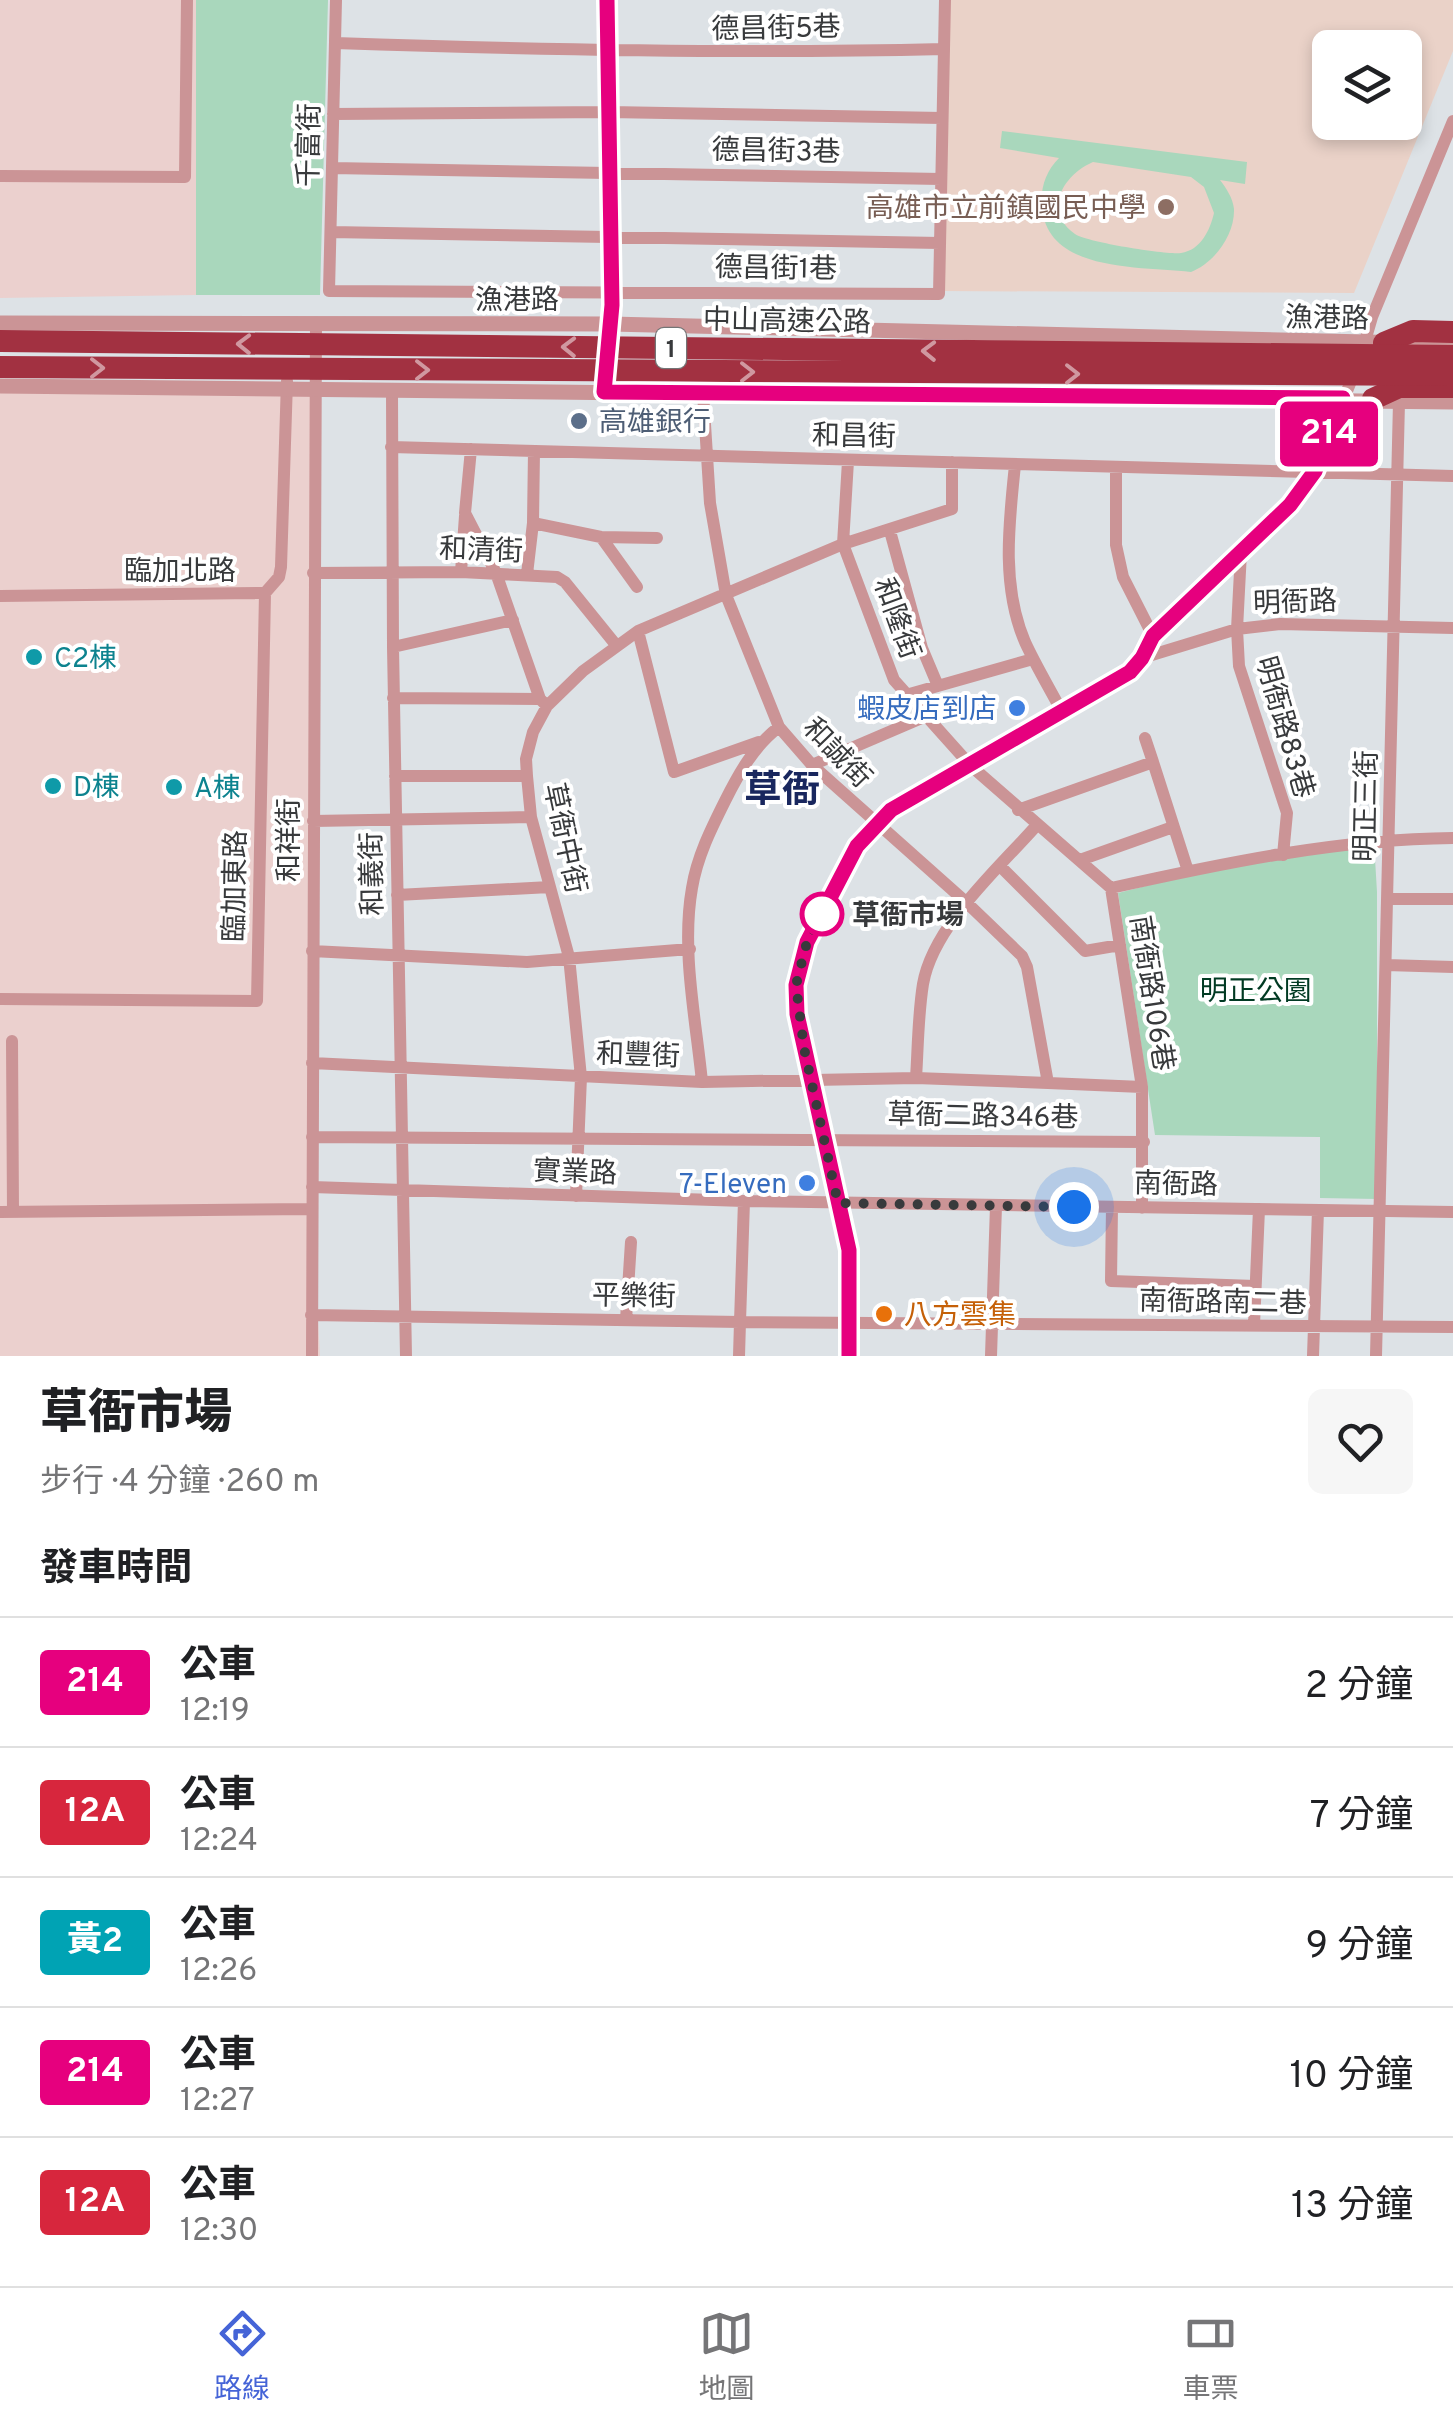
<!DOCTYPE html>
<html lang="zh-TW">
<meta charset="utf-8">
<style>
body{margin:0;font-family:Overpass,"Noto Sans TC",sans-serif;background:#f6f6f6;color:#202124;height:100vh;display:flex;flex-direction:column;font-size:38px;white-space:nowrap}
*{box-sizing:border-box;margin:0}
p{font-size:32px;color:#757577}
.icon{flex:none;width:55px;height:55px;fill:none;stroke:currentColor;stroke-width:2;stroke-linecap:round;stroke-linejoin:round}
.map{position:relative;height:1356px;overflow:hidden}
.side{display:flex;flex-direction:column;background:#fff;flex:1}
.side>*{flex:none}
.badge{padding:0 20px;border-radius:8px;font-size:35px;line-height:65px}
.fabs{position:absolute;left:1312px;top:30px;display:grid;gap:20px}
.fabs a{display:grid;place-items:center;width:110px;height:110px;border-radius:15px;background:#fff;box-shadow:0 5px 15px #0003;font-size:50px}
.you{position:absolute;width:50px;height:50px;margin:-25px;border:8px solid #fff;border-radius:50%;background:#1a73e8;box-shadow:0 0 0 15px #1a73e833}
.map>.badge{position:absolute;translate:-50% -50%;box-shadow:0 0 0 5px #fff}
h2{padding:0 40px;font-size:38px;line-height:90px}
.round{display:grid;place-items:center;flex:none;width:105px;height:105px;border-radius:15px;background:#f6f6f6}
.head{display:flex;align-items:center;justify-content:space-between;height:170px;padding:0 40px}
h1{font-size:48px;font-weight:800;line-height:75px}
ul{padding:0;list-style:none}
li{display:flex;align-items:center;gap:30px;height:130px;padding:0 40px;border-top:2px solid #e0e0e0}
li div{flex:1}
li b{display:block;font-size:38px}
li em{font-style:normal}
li .badge{min-width:110px;font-weight:700;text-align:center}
.menu{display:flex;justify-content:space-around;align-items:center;height:140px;border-top:2px solid #e0e0e0;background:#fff;font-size:28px;color:#757577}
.menu a{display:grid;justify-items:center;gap:5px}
.menu .active{color:#4564d7}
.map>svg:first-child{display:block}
.industrial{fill:#ebd0ce}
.education{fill:#ead2c8;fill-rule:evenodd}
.green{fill:#a9d7bc;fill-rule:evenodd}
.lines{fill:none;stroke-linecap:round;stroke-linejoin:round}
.minor{stroke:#cb9496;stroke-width:12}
.tertiary{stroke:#cb9496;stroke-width:15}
.motorway{stroke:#a23141;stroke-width:22}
.motorway-bridge{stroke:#a23141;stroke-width:22}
.oneway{stroke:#d098a0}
.line-casing{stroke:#fff;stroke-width:22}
.line{stroke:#e6007e;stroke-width:15}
.walk{stroke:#383a3c;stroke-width:10;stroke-dasharray:0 18}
.education-dot{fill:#8d6e63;stroke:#fff;stroke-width:4}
.service-dot{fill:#5c6f8a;stroke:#fff;stroke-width:4}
.culture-dot{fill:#0f9aa8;stroke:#fff;stroke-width:4}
.shop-dot{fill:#3f7fe0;stroke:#fff;stroke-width:4}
.stop-dot{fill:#fff;stroke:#e6007e;stroke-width:5}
.food-dot{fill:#e8710a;stroke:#fff;stroke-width:4}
.labels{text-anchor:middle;stroke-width:8;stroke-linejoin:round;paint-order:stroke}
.shield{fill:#fff;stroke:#747576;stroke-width:2.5}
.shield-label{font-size:25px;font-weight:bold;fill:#383a3c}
.street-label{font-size:28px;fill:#383a3c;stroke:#fff}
.education-label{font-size:28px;fill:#785e54;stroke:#fff;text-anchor:end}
.service-label{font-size:28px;fill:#4e5e75;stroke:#fff;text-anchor:start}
.culture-label{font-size:28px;fill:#0d838f;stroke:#fff;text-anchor:start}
.shop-label{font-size:28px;fill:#366cbe;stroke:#fff;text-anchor:end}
.stop-label{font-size:28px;font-weight:bold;fill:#383a3c;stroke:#fff;text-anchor:start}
.park-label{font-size:28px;fill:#013a23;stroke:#fff}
.food-label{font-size:28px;fill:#c56008;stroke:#fff;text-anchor:start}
.district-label{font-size:38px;font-weight:bold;fill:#19275e;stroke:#fff}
</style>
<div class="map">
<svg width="1453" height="1356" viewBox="0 0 1453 1356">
<rect width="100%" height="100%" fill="#dde2e6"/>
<!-- industrial -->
<path class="industrial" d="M0 0H196V295L0 298Z
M0 386 314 390 312 1209 320 1356H0Z"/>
<!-- education -->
<path class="education" d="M950 0H1453V51L1354 293 940 291ZM1330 48H1405V122H1330Z"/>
<!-- green -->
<path class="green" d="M196 0H328L320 295H196Z
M1002 131 1247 162 1245 184 1220 180C1226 188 1233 198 1234 209 1235 235 1214 263 1191 272 1141 266 1047 273 1042 207 1040 188 1046 171 1059 158L1000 148ZM1093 162 1191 177 1204 187 1214 213C1210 230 1201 250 1181 253 1167 255 1086 242 1075 234 1042 211 1063 175 1093 162Z
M1374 842 1377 892V1199L1320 1198V1137L1155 1135 1118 893 1189 875Z"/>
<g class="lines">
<!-- minor -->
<path class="minor" d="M336 0 329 291 939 294 945 0
M335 43C538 50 740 54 944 49
M333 114 609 112 942 118
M332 168 941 179
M0 176 185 177 187 0
M331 232 940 243
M1363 348 1372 317 1453 121
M392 392 393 647 406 1356
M604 392 612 301 607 0
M391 447 1453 476
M471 449 465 513 496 573 540 699
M534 451 533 523 601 537 657 538
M848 461 843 544 894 680 971 766 1111 888
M1015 465C1009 523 1001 586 1025 642 1036 666 1050 689 1062 712
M1116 467V545L1123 577 1153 636
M890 531 922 648 938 686
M601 537 637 587
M1241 552 1237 629 1239 666 1287 813 1283 855
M461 572 465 516
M313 573 461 572 557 577 565 582 616 645
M527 574 533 523
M0 596 265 593 279 577 281 567 287 381
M638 631 674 772 759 742
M393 647 513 620
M1142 658 1237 629 1280 624 1453 628
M906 695 1033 659
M393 698 540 699 545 704
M1145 738 1153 762
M812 765 924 717
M395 776H527
M1018 810 1153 762 1188 871
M313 821 531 817
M1080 860 1173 827
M1000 866 1085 951 1120 945
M397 895 550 887
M1387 899H1453
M312 951 527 962 690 949
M1386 965 1453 967
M0 999 257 1001 265 593
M12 1041 13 1212
M312 1063 702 1082 916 1078 1048 1083 1027 967 1022 956 967 903 812 765 779 727 726 595 710 503 703 393
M916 1078C918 1048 918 1015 923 984 933 926 998 869 1036 826
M702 1082C696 1020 681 950 692 888 697 857 711 829 725 801 739 773 754 746 779 727
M1048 1083 1142 1087
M312 1137 1144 1142
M312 1187 744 1201 1453 1212
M576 1196 581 1077 569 957 531 817 527 776 526 759 533 732 547 706 583 671 638 631 843 544 952 509V462
M1112 1207 1111 1281 1255 1286
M1142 1208V1087L1111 888C1223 863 1338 839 1453 838
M0 1212 311 1209
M311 1315 740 1322 744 1201
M626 1320 631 1242
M1254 1325 1259 1209
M312 1356 316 323
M739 1356 740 1322 1453 1327
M849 1356V1250L797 1015 796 985 807 942 857 846 891 810 1130 672 1142 658 1153 636 1290 505 1315 471 1355 371
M991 1356 996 1206
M1313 1356 1318 1210
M1376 1356 1399 402"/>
<!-- tertiary -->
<path class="tertiary" d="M0 323 611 324 1453 344
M0 386 1453 402"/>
<!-- motorway -->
<path class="motorway" d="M1384 343 1413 331 1453 332
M1373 399 1399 387H1453"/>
<!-- motorway-bridge -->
<path class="motorway-bridge" d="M0 341 1453 356
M0 367 1453 375"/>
</g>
<!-- one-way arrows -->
<defs><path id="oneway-chevron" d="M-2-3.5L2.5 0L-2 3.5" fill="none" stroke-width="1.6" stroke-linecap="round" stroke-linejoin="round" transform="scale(2.5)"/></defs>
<g class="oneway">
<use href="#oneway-chevron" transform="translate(244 344) rotate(-179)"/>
<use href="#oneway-chevron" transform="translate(569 347) rotate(-179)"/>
<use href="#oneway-chevron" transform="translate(929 351) rotate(-179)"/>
<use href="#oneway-chevron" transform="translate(97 368)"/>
<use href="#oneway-chevron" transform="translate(422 370)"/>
<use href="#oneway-chevron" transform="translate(747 372)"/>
<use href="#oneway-chevron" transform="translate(1072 374)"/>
</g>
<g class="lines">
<defs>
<path id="line" d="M607 0 612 305 604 392 1343 398 1315 471 1290 505 1153 636 1142 658 1130 672 891 810 857 846 807 942 796 985 797 1014 849 1250V1356"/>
</defs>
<!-- line casing -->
<use href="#line" class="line-casing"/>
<!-- line -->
<use href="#line" class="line"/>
<!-- walk -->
<path class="walk" d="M822 914 807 942 796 985 804 1048 838 1203 1074 1207"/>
</g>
<!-- markers -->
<circle class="education-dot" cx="1166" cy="207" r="10"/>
<circle class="service-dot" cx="579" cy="421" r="10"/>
<g class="culture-dot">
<circle cx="34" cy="657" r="10"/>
<circle cx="53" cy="786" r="10"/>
<circle cx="174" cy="787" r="10"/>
</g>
<g class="shop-dot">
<circle cx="1017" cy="708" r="10"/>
<circle cx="807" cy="1183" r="10"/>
</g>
<circle class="stop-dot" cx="822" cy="914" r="20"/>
<circle class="food-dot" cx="884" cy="1314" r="10"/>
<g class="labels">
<!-- shield labels -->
<rect class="shield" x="656" y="328" width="30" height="40" rx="8"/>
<g class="shield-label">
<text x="671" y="357">1</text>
</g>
<!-- street labels -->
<g class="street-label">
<text transform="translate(776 27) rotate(-1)" y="10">德昌街5巷</text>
<text transform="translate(308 145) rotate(-89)" y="10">千富街</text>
<text transform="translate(776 150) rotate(1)" y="10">德昌街3巷</text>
<text transform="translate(776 267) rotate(1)" y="10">德昌街1巷</text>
<text x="517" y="309">漁港路</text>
<text transform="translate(1327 317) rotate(1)" y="10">漁港路</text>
<text transform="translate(787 320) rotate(1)" y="10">中山高速公路</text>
<text transform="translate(854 435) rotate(1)" y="10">和昌街</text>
<text transform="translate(481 549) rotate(2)" y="10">和清街</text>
<text x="180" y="580">臨加北路</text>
<text transform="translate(1295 601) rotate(-2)" y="10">明衙路</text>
<text transform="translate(898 618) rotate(70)" y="10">和隆街</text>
<text transform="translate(1286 727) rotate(74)" y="10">明衙路83巷</text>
<text transform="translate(838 752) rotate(46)" y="10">和誠街</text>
<text transform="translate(1365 806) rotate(-89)" y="10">明正三街</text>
<text transform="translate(566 838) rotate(78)" y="10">草衙中街</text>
<text transform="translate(288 840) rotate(-90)" y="10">和祥街</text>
<text transform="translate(371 874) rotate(-91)" y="10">和義街</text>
<text transform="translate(234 886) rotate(-89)" y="10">臨加東路</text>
<text transform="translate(1153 993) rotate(81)" y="10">南衙路106巷</text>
<text transform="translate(638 1054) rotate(2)" y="10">和豐街</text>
<text transform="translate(983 1115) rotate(1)" y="10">草衙二路346巷</text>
<text transform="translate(575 1171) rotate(2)" y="10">實業路</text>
<text transform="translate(1176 1183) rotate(1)" y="10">南衙路</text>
<text transform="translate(634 1295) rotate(1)" y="10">平樂街</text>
<text transform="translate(1223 1301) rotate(1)" y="10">南衙路南二巷</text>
</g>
<!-- education labels -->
<g class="education-label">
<text x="1146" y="217">高雄市立前鎮國民中學</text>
</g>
<!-- service labels -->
<g class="service-label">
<text x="599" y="431">高雄銀行</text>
</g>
<!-- culture labels -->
<g class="culture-label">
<text x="54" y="667">C2棟</text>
<text x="73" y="796">D棟</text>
<text x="194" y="797">A棟</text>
</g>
<!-- shop labels -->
<g class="shop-label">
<text x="997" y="718">蝦皮店到店</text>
<text x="787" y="1193">7-Eleven</text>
</g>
<!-- stop labels -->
<g class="stop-label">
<text x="852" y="924">草衙市場</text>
</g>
<!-- park labels -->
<g class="park-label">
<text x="1256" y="1000">明正公園</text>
</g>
<!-- food labels -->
<g class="food-label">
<text x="904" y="1324">八方雲集</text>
</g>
<!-- district labels -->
<g class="district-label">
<text x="782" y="802">草衙</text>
</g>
</g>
</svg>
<div class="fabs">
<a><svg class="icon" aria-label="layers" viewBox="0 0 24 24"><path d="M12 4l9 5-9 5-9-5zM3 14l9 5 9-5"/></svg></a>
</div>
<div class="you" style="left:1074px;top:1207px"></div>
<b class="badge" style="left:1329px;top:434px;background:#e6007e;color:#fff">214</b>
</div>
<section class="side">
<div class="head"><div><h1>草衙市場</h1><p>步行 · 4 分鐘 · 260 m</p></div><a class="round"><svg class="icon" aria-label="heart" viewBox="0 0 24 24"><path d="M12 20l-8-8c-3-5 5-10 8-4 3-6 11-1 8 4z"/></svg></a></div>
<h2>發車時間</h2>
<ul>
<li><span class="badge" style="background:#e6007e;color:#fff">214</span><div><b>公車</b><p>12:19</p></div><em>2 分鐘</em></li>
<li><span class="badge" style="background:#d7263d;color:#fff">12A</span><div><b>公車</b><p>12:24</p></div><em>7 分鐘</em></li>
<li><span class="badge" style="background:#00a3b4;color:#fff">黃2</span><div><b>公車</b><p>12:26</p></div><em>9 分鐘</em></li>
<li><span class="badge" style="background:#e6007e;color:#fff">214</span><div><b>公車</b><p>12:27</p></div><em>10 分鐘</em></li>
<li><span class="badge" style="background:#d7263d;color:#fff">12A</span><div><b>公車</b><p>12:30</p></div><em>13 分鐘</em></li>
</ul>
</section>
<nav class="menu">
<a class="active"><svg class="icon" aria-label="directions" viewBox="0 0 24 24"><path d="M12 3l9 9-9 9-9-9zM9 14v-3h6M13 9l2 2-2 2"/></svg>路線</a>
<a><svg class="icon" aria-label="map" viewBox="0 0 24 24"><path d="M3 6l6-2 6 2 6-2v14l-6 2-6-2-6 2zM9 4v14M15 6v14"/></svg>地圖</a>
<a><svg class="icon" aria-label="tickets" viewBox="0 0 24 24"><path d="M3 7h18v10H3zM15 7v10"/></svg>車票</a>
</nav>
